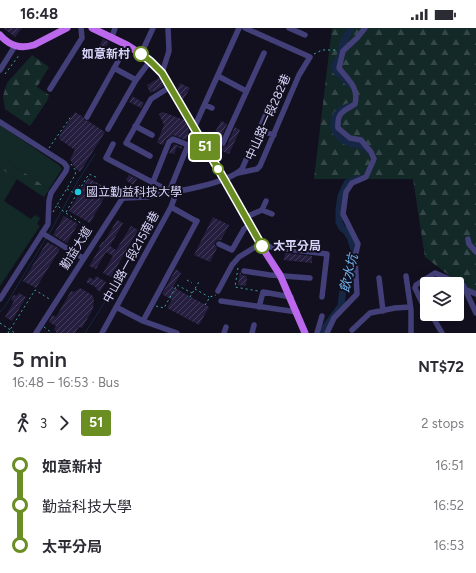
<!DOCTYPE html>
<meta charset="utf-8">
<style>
body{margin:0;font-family:Figtree,"Noto Sans TC",sans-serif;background:#f2f2f3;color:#2b2b33;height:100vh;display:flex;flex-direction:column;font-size:15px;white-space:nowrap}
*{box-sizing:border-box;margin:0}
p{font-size:13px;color:#7c7c81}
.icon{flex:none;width:22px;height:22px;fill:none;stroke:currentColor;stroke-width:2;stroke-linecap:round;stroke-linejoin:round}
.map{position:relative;height:305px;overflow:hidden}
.side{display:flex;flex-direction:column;background:#fff;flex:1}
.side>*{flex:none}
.badge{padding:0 8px;border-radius:3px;font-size:14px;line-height:26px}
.buttons{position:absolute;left:420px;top:249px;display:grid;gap:8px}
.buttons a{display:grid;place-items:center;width:44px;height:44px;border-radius:4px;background:#fff;box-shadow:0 4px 16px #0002;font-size:20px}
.map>.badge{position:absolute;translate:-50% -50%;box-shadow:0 0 0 2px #fff}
.legs{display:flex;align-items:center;gap:6px;height:44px;padding:0 12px;font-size:13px}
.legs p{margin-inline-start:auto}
.overview{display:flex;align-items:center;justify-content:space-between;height:68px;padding:0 12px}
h1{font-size:22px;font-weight:600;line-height:30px}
ul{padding:0 12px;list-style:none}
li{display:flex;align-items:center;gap:14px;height:40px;font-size:15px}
li i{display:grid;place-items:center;width:6px;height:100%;margin:0 5px;background:currentColor}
li i::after{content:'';width:10px;height:10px;margin:-5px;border:3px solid;border-radius:50%;background:#fff}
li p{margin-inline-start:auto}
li:first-child i{background:linear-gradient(#0000 50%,currentColor 0)}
li:last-child i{background:linear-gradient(currentColor 50%,#0000 0)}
.status{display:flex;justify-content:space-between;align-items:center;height:28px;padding:0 20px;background:#fff;direction:ltr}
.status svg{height:11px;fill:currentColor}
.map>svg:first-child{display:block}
.grass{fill:#132928}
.forest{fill:url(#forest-firs)}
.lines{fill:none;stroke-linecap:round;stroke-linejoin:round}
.stream{stroke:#152744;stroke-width:1}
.river{stroke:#152744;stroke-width:7}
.building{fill:url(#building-hatch)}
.path{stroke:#3da49f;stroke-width:1;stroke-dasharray:2 3;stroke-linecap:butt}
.minor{stroke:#434079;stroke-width:5.5}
.major{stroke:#bc68ec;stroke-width:7}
.line-1-casing{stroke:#fff;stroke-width:9}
.line-1{stroke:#6b8e23;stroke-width:6}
.stop-1-dot{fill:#fff;stroke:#6b8e23;stroke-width:2}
.poi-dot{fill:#1cc8dd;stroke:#12101f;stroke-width:1.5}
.labels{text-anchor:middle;stroke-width:4;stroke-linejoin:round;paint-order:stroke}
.stop-label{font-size:12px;font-weight:bold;fill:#d8d4fa;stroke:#12101f;text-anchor:end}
.street-label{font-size:12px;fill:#d8d4fa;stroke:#12101f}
.poi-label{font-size:12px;fill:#d8d4fa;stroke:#12101f;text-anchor:start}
.water-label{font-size:13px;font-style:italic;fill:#6eb1ed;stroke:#12101f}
</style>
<div class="status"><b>16:48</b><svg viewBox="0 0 49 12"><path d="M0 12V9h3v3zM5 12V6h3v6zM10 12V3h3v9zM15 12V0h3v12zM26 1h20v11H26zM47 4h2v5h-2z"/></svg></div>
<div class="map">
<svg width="476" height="305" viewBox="0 0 476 305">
<defs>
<pattern id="forest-firs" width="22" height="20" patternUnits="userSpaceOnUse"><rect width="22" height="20" fill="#132928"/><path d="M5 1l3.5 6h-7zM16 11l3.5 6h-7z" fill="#354748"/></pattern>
<pattern id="building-hatch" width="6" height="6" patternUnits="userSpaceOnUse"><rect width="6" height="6" fill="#251e3e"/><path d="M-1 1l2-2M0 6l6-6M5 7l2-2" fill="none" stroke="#443e5b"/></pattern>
</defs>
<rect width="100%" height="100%" fill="#12101f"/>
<!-- grass -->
<path class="grass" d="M0 97 59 137 62 141 49 161 0 129Z
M0 140 17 151 4 173 31 191 35 187 40 190 37 196 40 198 0 258Z"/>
<!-- forest -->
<path class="forest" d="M332 0H476V268L425 229 413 151H314Z
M32 27 49 39 37 59 49 67 47 73 30 98 5 81 3 68 7 55Z
M0 129 49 161 44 169 0 140Z"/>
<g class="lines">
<!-- stream -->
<path class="stream" d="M49 206 79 151 95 126
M0 284 4 280 46 210
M85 305 106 272V265"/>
<!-- river -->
<path class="river" d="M351 0 342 17 341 26 334 38 336 43 351 57
M350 78C342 81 334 85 334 95 333 104 340 112 350 115 358 118 363 115 369 123
M321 305 341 278 344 254 354 230V221L350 209 346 203 342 200 339 194V182L341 168 347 155 361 150"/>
</g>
<!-- building -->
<path class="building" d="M3 0H22L15 9Z
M103 11 109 14 104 23 98 20Z
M159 50 164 58 153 64V63L150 65 147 57Z
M180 55 190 60 183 72 177 61Z
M134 65 132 68 144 75 141 80 129 74Z
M75 84 83 89 85 92 88 93 105 104 80 144 76 141 70 131 75 122 59 111 60 107Z
M163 84 184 92 189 102 186 112 173 107 166 111 163 117 157 115 164 97 159 86Z
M221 93 227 96 220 112 213 108Z
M235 99 240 102 229 126 222 123 223 119 227 117Z
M174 116 182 119V121L177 119 174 126 169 125Z
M129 147 137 151 133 157 126 152Z
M88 150 109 161 90 195 69 183Z
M64 188 78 196 67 215 53 207Z
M213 189 229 197 221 212H218L215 214V217L217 220 210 234 194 227Z
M117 192 123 195 110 218 116 222 131 198 138 202 111 249 103 245 113 228 106 224 96 241 89 238 100 220 99 219 103 213 104 214Z
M287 210 311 213 310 220 286 217Z
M47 214 60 221 36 260 23 253Z
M285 225 312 228V235L284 232Z
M176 241 181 245 173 259 209 279 199 297 167 280 172 272 162 266Z
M240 244 242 247 247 248 246 258 238 257Z
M96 248 106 254 100 264 96 261 97 260 86 254 89 249 94 252Z
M80 260 92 267 94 270 93 281 82 300 79 299 75 305H56V303L54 302 56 298 49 294 52 287 56 289 71 263 74 264Z
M19 265 26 269 12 293 5 289 14 273 11 272 14 267 16 268Z"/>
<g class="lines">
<!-- path -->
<path class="path" d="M314 26 322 22H337
M5 46 20 26
M49 120 72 87
M71 136 76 143 75 147 57 177 63 183 94 204
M67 161 76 166
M74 165 79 157 80 158
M53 184 57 177
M66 184 87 149 89 146 98 150
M238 240 235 259 258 263
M187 252 192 255
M195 261 209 269
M190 269 200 252
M205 277 210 269 216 267
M156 278 164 280 177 257 192 265
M0 295 15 305
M44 299 52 305
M8 305 35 262 51 272"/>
<!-- minor -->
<path class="minor" d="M289 0 305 7
M112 9 115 0
M141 26 153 0
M114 40 136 52
M0 42 15 18
M162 45 169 23 168 0
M218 48 246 63
M50 61 82 10 81 0
M205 77 212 80
M87 89 127 17
M0 94 64 135 67 139 66 143 51 165 49 173 48 196 0 271
M135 98 152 107
M194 100 239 0
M108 101 136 52 150 33
M258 102 274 107
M223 115 264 25
M113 116 106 130 167 162V165
M150 128 126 115 151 71 170 59
M238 145 257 141 260 138 299 47 310 29 245 0
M153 154 169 114 173 111 188 117
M169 164 188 117 199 109
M171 179 196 193
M262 182 266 173
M246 189 262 182 272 186
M42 205 83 230
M468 211 469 216 476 224
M219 216 232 222 244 201 250 196
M262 218 327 226 322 269
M244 243 270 247 310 250
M406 248 411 282V305
M379 250 383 283
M467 262 476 266
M218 263 232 237 239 229 260 216
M221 273 297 284
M116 279 143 293 177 305
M259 279 263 264 291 269
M427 285 415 260 416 257 435 245 463 257 476 285
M428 286 434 291 442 305
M143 293 197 193
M352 302 370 285 395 280 410 279
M36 305 122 171 124 170 148 169 157 166C178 164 228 155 242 141L266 86
M102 305 171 179 177 163
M224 305 226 299
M252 305 254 297
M317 305 322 288
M327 305 334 290 357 266 355 229 358 216 343 186 346 164 352 155 366 149 374 131 371 124 361 112 350 110 338 100C337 84 343 84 355 76 359 59 348 52 339 40L343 23 357 10 365 0"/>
<!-- major -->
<path class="major" d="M92 0 127 17 141 26 162 45 224 151 260 216 280 247 305 305
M0 7C10 18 20 21 34 17L67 0"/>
</g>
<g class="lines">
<defs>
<path id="line-1" d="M141 26 150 33 162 45 224 151 262 218"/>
</defs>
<!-- line-1 casing -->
<use href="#line-1" class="line-1-casing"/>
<!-- line-1 -->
<use href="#line-1" class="line-1"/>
</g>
<!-- markers -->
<g class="stop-1-dot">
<circle cx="141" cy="26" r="7"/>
<circle cx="218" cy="141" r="5"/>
<circle cx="262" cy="218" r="7"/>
</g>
<circle class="poi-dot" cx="78" cy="164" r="4"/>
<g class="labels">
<!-- stop labels -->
<g class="stop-label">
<text x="130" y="30">如意新村</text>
<text x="273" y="222" text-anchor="start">太平分局</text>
</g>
<!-- street labels -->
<g class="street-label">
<text transform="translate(268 89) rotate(-66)" y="4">中山路一段282巷</text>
<text transform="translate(76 220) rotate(-58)" y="4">勤益大道</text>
<text transform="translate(131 229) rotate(-61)" y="4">中山路一段215南巷</text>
</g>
<!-- poi labels -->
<g class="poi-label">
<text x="86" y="168">國立勤益科技大學</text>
</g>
<!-- water labels -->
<g class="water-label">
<text transform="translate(348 245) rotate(-76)" y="5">飲水坑</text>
</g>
</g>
</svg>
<div class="buttons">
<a><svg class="icon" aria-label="layers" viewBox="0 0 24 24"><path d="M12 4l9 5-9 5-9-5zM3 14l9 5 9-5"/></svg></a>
</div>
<b class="badge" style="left:205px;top:119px;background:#6b8e23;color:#fff">51</b>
</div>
<section class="side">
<div class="overview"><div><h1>5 min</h1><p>16:48 – 16:53 · Bus</p></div><b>NT$72</b></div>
<div class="legs"><svg class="icon" aria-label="walk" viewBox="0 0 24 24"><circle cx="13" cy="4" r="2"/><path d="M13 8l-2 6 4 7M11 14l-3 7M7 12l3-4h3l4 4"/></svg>3<svg class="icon" aria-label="forward" viewBox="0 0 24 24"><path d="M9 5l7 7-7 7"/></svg><b class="badge" style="background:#6b8e23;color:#fff">51</b><p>2 stops</p></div>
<ul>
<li><i style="color:#6b8e23"></i><b>如意新村</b><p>16:51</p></li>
<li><i style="color:#6b8e23"></i><span>勤益科技大學</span><p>16:52</p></li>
<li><i style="color:#6b8e23"></i><b>太平分局</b><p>16:53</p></li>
</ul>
</section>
